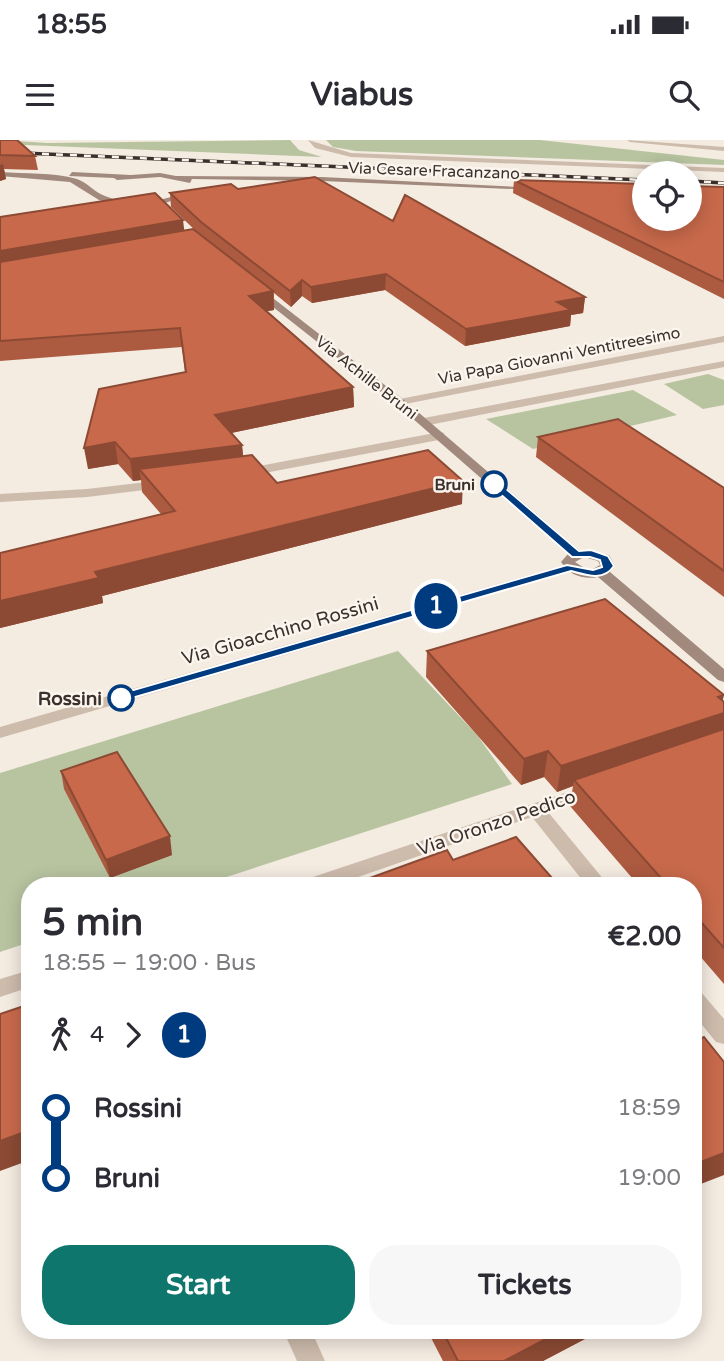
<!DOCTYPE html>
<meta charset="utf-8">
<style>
body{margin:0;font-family:"Varela Round",sans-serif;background:#f7f7f7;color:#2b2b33;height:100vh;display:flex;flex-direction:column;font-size:26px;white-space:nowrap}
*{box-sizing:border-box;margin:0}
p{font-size:23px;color:#7c7c81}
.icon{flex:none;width:38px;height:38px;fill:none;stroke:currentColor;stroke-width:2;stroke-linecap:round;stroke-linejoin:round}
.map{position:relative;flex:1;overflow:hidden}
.drawer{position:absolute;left:21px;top:737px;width:681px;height:462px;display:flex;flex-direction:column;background:#fff;border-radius:28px;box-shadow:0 4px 18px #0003}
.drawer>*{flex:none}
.badge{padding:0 14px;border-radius:23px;font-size:24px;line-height:46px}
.buttons{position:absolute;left:632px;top:21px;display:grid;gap:14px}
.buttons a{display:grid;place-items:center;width:70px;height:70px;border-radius:50%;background:#fff;box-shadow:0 4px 18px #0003;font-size:35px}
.map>.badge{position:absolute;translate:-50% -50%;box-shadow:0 0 0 4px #fff}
.legs{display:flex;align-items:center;gap:10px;height:77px;padding:0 21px;font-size:23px}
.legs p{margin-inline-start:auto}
.headline{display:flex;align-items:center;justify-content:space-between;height:119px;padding:0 21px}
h1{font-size:38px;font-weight:800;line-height:52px}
.primary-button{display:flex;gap:14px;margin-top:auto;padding:14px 21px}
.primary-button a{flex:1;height:80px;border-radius:28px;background:#0f766e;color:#fff;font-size:28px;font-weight:800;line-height:80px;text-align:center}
.primary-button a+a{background:#f7f7f7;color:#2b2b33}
ul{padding:0 21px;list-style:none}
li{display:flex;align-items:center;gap:24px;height:70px;font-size:26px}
li i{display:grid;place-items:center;width:10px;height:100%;margin:0 9px;background:currentColor}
li i::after{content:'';width:18px;height:18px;margin:-9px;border:5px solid;border-radius:50%;background:#fff}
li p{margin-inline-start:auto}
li:first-child i{background:linear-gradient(#0000 50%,currentColor 0)}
li:last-child i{background:linear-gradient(currentColor 50%,#0000 0)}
.status{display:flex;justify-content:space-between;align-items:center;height:49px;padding:0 35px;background:#fff;direction:ltr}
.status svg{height:19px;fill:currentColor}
header{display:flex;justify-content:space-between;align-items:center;height:91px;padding:0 21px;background:#fff;font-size:32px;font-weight:800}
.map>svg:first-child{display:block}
.green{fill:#b8c4a0}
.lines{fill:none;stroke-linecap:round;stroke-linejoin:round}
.street{fill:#cdbbac;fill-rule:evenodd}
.secondary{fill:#a18a7d;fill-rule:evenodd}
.rail-casing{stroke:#3b302b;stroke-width:3.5}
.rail{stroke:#fbf5ee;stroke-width:2.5;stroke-dasharray:7;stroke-linecap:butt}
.wall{fill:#ac5a40}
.shaded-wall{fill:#8c4a34}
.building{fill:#c8694b;stroke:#8c4a34;stroke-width:2}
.line-1{fill:#003b80;stroke:#fff;stroke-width:2}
.stop-1-dot{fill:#fff;stroke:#003b80;stroke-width:3.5}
.labels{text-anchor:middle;stroke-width:5;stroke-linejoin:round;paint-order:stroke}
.far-street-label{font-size:16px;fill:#3b302b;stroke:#fbf5ee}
.far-stop-label{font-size:16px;font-weight:bold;fill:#3b302b;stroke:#fbf5ee;text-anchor:end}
.street-label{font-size:19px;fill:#3b302b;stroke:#fbf5ee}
.stop-label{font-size:19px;font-weight:bold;fill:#3b302b;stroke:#fbf5ee;text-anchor:end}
</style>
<div class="status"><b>18:55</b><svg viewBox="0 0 49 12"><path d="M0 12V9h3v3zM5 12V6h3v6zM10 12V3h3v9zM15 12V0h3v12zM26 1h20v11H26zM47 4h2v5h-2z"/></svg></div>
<header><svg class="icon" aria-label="menu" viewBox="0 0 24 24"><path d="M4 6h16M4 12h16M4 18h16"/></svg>Viabus<svg class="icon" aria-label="search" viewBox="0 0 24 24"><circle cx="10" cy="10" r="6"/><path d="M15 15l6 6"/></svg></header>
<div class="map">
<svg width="724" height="1221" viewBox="0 0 724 1221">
<rect width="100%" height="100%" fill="#f4ebe1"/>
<!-- green -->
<path class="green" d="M0 0 47 3 290 0 299 10 322 17 0 4Z
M326 0H540L724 20V25L356 11 333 7Z
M708 234 724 240V265L703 269 664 244Z
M633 250 677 275 533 309 486 279Z
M398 511 477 595 512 644 202 745 30 746V802L0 812V633Z"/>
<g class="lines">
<!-- street -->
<path class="street" d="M308 0 351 13 724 28V32L351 17 315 8Z
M627 0 724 7V11L630 2Z
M724 196V202L400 265 394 262 400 259Z
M724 221V227L424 286 418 282 424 278Z
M440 292 444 293V299L244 337 238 333 244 329Z
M164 340 170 344 169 347 87 357 0 362V354L87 349Z
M571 423 576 424V430L0 598V587Z
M592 644 598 646 601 650 598 654 548 672 609 746H587L532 677 332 746H298L301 741Z
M30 830V847L0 857V839Z
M693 849 701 852 724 879V904L716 902 693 874Z
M283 1190H311L325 1221H297Z"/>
<!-- secondary -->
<path class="secondary" d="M0 32C25 34 53 32 77 39 88 43 94 52 105 56 133 68 164 60 191 51L195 53 159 65H123L99 60 70 42 0 36Z
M72 32 131 35 160 33 176 36 322 37 540 48 536 50 322 41 192 39 190 43 160 37 117 40 114 38 69 36Z
M254 148H260L404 260 579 410 609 415 615 426 610 432 724 529V542L718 540 598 437C582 440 570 435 561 422L568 414 396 264 254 152ZM584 417 598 421 600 425 593 429H586L575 422Z"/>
<defs>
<path id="rail" d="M0 12 644 40
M690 41 724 43"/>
</defs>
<!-- rail casing -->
<use href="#rail" class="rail-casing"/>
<!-- rail -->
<use href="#rail" class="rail"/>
</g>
<!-- wall -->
<path class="wall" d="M0 0 35 16 38 30 4 29 6 39 0 41Z
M514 40 724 47V159L513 53Z
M238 49 393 81 585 157 583 173 571 175 570 186 465 206 385 150 312 163 302 156 291 167 274 153V170L267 171 353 247 354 267 231 293 242 305 243 316 277 343 462 364 102 456 103 463 0 488V413L161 374 142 352 141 340 133 341 118 324 88 329 185 232 182 207 0 221V77L184 90 200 95 171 67 170 53Z
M538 297 724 348V457L536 317Z
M427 511 722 560 724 562V844L693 808V746H639L570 666 573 646 557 652 544 637 521 645 426 537Z
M61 631 172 715 110 738 64 649Z
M427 1190H602L543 1221H443Z"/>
<!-- shaded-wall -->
<path class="shaded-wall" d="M3 24 6 39 0 41V25Z
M183 80 185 96 0 128V111Z
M386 134 385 150 312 163 311 147Z
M302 140V156L291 167 290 151Z
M273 151 274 170 250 174 249 156Z
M585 157 583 173 571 175 570 186 465 206 466 189 557 162Z
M353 247 354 267 217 296 215 275Z
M115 302 118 324 88 329 84 308Z
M242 305 244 327 139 329 141 340 133 341 130 319Z
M463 341 462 364 102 456 103 463 0 488V461L95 432Z
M724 555 719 575 724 573V596L574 640 573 646 557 652 561 626Z
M548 611 544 637 521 645 524 619Z
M170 696 172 715 110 738 106 720Z
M30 990V1020L0 1031V1001Z
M724 1013V1035L693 1047V1025Z
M563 1190H602L543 1221H504Z"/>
<!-- building -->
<path class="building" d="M0 0H17L35 16 0 15Z
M315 37 393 81 405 55 585 157 557 162 571 170 466 189 386 134 311 147 302 140 290 151 201 82 170 53 231 44 238 49Z
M514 40 644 44V79H690V46L724 47V142Z
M155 53 183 80 0 111V77Z
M193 89 273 151 249 156 353 247 215 275 242 305 130 319 115 302 84 308 99 249 186 232 180 188 0 201V122Z
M618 279 724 348V431L538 297Z
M428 310 463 341 95 432 99 438 0 461V413L175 371 139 329 252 315 277 343Z
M605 459 724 555 718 557 724 562V573L561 626 548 611 524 619 427 511Z
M724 589V808L693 773V746H668L574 640Z
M117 612 170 696 106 720 61 631Z
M516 697 559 746H348L447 710 453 720Z
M30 864V990L0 1001V874Z
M704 897 724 922V1013L693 1025V901L694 902Z
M442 1190H563L504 1221H458Z"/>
<!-- line-1 -->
<path class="line-1" d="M491 342H498L579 411 591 410 608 416 614 426C603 442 586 435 571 431L125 560 121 561 114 558 116 555 567 425 593 430 602 427 600 420 590 417H572L491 346Z"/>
<!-- markers -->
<g class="stop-1-dot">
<circle cx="494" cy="344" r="12"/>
<circle cx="121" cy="558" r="12"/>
</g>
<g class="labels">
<!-- far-street labels -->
<g class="far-street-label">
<text transform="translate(434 30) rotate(2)" y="6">Via Cesare Fracanzano</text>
<text transform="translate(559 215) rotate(-11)" y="6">Via Papa Giovanni Ventitreesimo</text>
<text transform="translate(367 237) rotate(38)" y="6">Via Achille Bruni</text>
</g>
<!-- far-stop labels -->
<g class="far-stop-label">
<text x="475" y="350">Bruni</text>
</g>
<!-- street labels -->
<g class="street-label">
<text transform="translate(280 490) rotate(-16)" y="7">Via Gioacchino Rossini</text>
<text transform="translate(496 682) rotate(-19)" y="7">Via Oronzo Pedico</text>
</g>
<!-- stop labels -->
<g class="stop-label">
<text x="102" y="565">Rossini</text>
</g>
</g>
</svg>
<div class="buttons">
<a><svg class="icon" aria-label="locate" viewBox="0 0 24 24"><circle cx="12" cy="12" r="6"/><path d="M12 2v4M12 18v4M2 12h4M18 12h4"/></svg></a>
</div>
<b class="badge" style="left:436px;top:466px;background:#003b80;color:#fff">1</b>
<section class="drawer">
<div class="headline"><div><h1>5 min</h1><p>18:55 – 19:00 · Bus</p></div><b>€2.00</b></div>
<div class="legs"><svg class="icon" aria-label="walk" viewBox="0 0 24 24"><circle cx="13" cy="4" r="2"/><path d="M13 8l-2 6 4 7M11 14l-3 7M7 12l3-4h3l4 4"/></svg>4<svg class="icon" aria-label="forward" viewBox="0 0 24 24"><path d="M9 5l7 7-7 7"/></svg><b class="badge" style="background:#003b80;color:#fff">1</b></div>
<ul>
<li><i style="color:#003b80"></i><b>Rossini</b><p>18:59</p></li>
<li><i style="color:#003b80"></i><b>Bruni</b><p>19:00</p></li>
</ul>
<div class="primary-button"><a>Start</a><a>Tickets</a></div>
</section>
</div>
